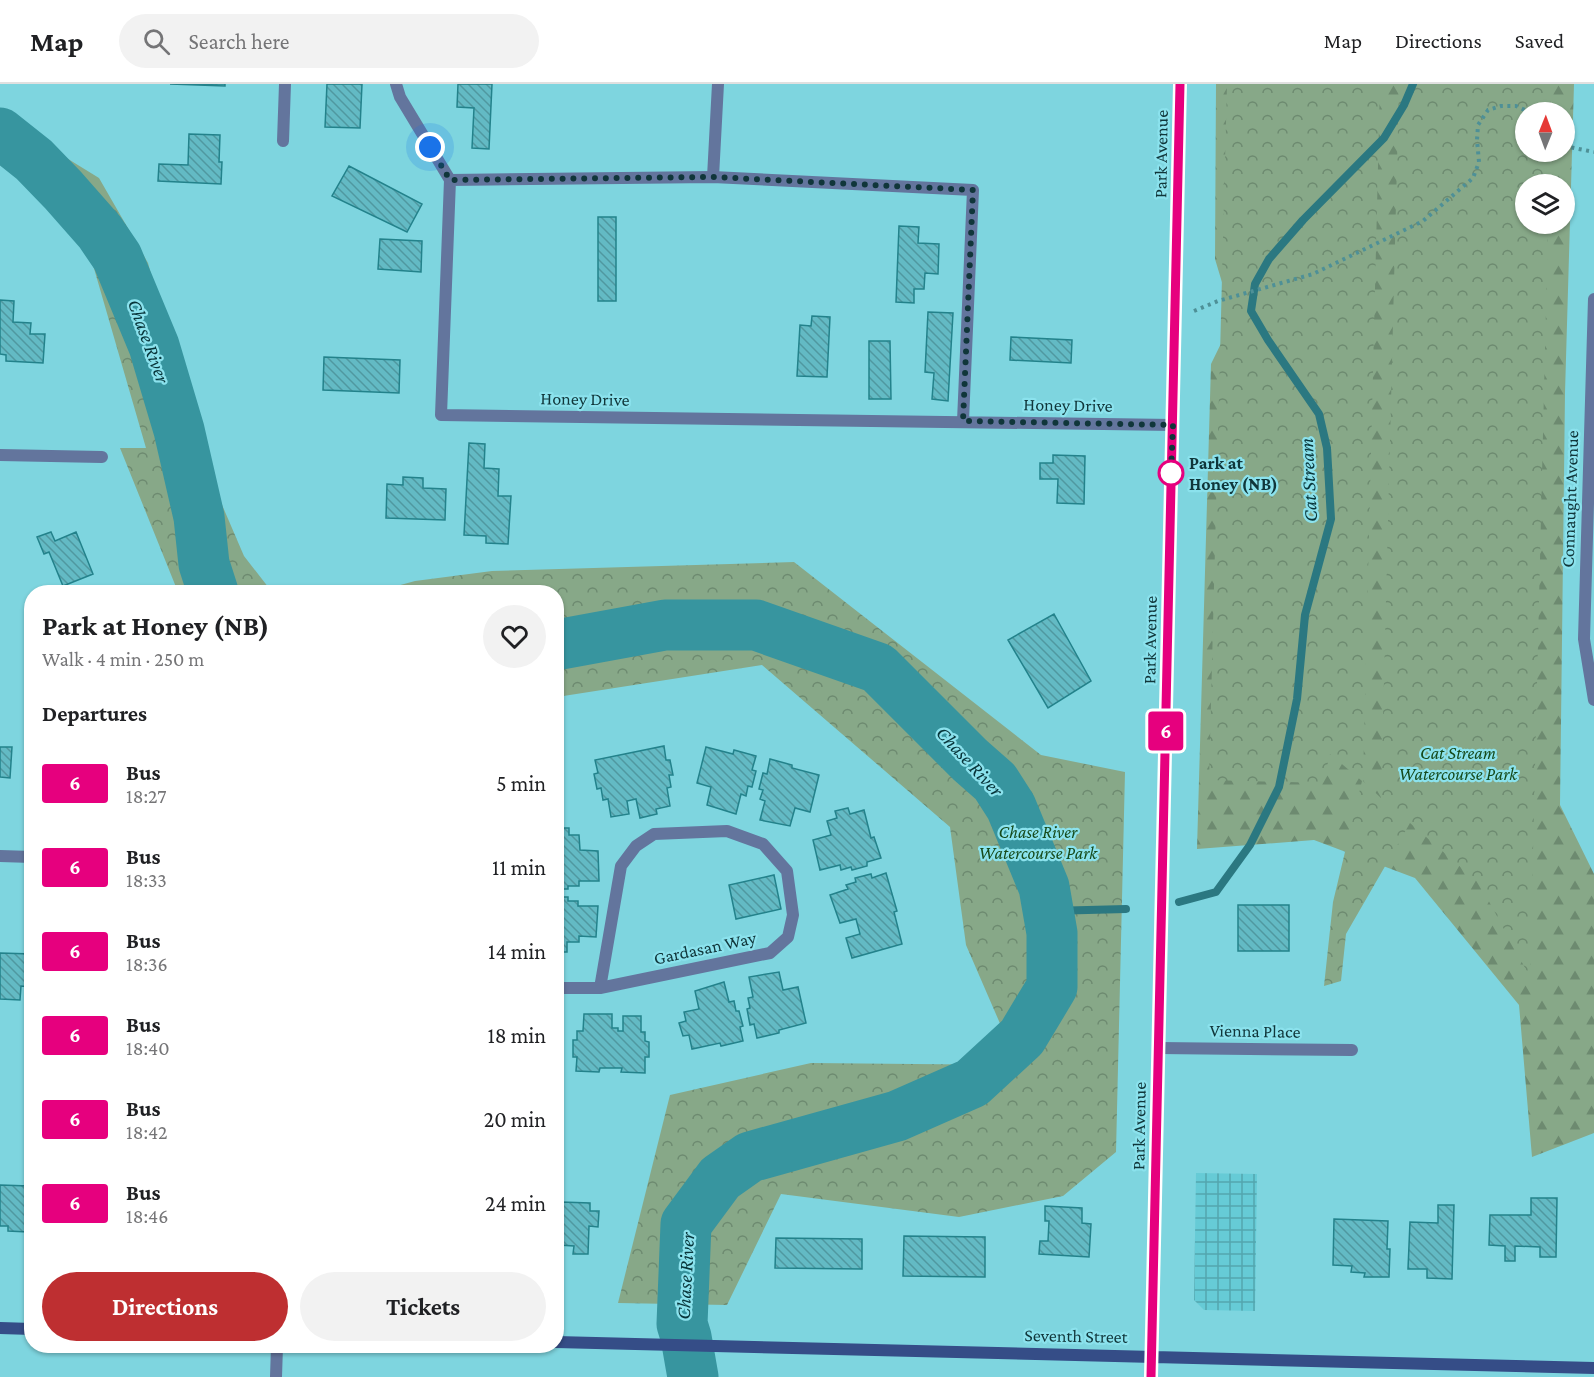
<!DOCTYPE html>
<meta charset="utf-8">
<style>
body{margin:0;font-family:"Crimson Pro",serif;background:#f2f2f2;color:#202124;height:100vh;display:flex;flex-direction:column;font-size:22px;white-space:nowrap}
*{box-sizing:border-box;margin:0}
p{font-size:20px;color:#757577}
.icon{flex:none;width:33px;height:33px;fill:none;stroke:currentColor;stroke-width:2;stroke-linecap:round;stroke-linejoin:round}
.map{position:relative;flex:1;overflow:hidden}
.panel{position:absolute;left:24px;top:501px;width:540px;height:768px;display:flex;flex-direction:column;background:#fff;border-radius:24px;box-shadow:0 2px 4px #0004}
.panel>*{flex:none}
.badge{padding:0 12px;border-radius:4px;font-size:21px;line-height:39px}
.needle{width:39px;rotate:1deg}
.fabs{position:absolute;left:1515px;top:18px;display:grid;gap:12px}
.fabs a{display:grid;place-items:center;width:60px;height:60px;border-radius:50%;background:#fff;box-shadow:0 2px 4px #0004;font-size:30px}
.you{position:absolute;width:30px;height:30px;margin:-15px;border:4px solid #fff;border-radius:50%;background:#1a73e8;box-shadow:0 0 0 9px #1a73e833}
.map>.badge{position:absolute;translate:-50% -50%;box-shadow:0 0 0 3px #fff}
h2{padding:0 18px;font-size:22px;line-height:54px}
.round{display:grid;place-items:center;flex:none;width:63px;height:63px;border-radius:32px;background:#f2f2f2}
.headline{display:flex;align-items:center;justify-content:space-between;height:102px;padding:0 18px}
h1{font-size:28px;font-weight:700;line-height:45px}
.action{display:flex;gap:12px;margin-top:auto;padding:12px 18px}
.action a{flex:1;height:69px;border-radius:36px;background:#be2f31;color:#fff;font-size:24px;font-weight:700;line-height:69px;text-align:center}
.action a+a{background:#f2f2f2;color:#202124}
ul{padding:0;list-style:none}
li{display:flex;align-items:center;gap:18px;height:84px;padding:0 18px}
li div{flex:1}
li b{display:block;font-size:22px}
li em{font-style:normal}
li .badge{min-width:66px;font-weight:700;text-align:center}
header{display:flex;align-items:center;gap:36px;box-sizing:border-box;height:84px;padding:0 30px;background:#fff;border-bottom:2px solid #e0e0e0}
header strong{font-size:28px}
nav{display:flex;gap:33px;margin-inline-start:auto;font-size:21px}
.search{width:420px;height:54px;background:#f2f2f2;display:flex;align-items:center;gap:15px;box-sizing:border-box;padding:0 21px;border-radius:33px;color:#757577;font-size:22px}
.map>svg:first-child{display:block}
.industrial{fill:url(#industrial-grid)}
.forest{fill:url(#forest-firs);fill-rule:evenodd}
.park{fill:url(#park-crowns)}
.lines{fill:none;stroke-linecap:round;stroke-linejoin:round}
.stream{stroke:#2b7881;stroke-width:8}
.river{stroke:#37959f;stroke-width:51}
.building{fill:url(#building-back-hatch);stroke:#23828b;stroke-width:1.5}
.path{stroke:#4e9097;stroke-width:4;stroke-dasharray:3 4.5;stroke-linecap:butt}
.lane{stroke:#63759d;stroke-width:12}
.street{stroke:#63759d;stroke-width:12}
.secondary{stroke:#354d87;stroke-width:12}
.line-casing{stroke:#fff;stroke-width:14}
.line{stroke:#e6007e;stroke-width:9}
.walk{stroke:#10363a;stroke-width:6;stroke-dasharray:0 10.8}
.stop-dot{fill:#fff;stroke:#e6007e;stroke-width:3}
.labels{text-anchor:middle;stroke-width:4.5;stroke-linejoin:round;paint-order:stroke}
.street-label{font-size:18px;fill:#10363a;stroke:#8be2ed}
.stop-label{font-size:18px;font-weight:bold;fill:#10363a;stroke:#8be2ed;text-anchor:start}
.park-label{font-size:18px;font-style:italic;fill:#164a1b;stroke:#8be2ed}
.water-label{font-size:20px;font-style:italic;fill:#08353a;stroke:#8be2ed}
</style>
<header>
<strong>Map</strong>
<div class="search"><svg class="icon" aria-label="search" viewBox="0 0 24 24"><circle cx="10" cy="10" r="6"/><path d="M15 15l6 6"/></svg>Search here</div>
<nav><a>Map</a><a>Directions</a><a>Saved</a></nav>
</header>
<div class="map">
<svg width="1594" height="1293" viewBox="0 0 1594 1293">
<defs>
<pattern id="industrial-grid" width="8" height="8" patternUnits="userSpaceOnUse" patternTransform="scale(1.5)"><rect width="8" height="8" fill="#66cbd6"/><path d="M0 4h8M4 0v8" fill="none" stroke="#53a6af"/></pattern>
<pattern id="forest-firs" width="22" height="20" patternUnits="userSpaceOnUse" patternTransform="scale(1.5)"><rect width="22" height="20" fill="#87a888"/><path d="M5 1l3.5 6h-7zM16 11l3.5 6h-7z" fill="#6d8a70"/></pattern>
<pattern id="park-crowns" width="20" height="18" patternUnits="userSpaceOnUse" patternTransform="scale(1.5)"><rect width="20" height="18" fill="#87a888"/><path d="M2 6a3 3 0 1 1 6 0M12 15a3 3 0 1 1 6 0" fill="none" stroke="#6d8a70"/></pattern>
<pattern id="building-back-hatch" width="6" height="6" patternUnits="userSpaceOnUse" patternTransform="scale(1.5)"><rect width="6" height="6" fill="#63bac4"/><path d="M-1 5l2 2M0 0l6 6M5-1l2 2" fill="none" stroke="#5098a0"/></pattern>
</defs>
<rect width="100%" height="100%" fill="#7ed5df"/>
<!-- industrial -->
<path class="industrial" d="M1196 1089 1257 1090 1255 1227 1204 1226 1194 1216Z"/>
<!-- forest -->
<path class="forest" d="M1216 0H1574L1565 309 1560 721 1594 790V1049L1532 1073 1519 921 1415 794 1314 756 1197 765 1211 280 1233 235 1215 175ZM1526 28H1564V68H1526ZM1526 100H1564V140H1526Z"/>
<!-- park -->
<path class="park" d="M1227 0H1380L1363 697 1381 714 1399 0H1551V28H1526V68H1550L1549 100H1526V140H1548L1530 893 1479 799 1410 739 1346 850 1341 897 1324 902 1333 818 1362 697 1330 670 1323 699 1209 696Z
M0 33 99 94 148 179 198 365 244 472 272 508H178L120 364H146L82 143 0 81Z
M794 478 1041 671 1125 688 1116 1068 1063 1112 959 1133 781 1110 727 1221 618 1219 670 1011 811 979 1018 981 966 861 950 743 762 581 557 613 556 508H375L415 497 492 487Z"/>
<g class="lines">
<!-- stream -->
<path class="stream" d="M1179 818 1216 808 1250 761 1279 703 1297 615 1305 531 1331 435 1327 364 1319 330 1268 256 1251 227 1255 200 1269 175 1303 136 1384 54 1404 21 1413 0
M1049 827 1126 825"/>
<!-- river -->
<path class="river" d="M0 49 34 76 63 106 100 148 117 173 154 262 179 346 199 433 204 480 213 508
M556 561 665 541H756L878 584 970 676 995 698 1011 723 1044 803 1052 849V903L1022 953 972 999 897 1032 750 1073 720 1094 686 1140 682 1240 686 1253 693 1293"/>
</g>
<!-- building -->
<path class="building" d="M170 0H225V2Z
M327 0H362L360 44 325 43Z
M458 0H492L489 65 472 64 474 24 457 23Z
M189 50 220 51 219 78H222L221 100 158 97 159 80 188 81Z
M349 82 422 120 407 148 332 112Z
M598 133H616V217H598Z
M899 142 919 143 918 159 939 160 938 190 925 189 924 205H914V219L896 218Z
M380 155 422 157 421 188 378 185Z
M0 216 14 217 13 238 31 239 30 250H45L43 279 6 277V271L0 270Z
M928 228 953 229 948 317 932 315 934 289 925 288Z
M812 232 830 233 827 293 797 292 800 241 811 242Z
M1011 253 1072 256 1071 279 1010 276Z
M869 257H890L891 315H869Z
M324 273 400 276 399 309 323 306Z
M469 359 485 360 484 384 499 385 498 412H511L508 460 486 459V452L464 451Z
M1053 371 1085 372 1084 420 1057 419 1058 395H1040V379H1053Z
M403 393 423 394V404L446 405 445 436 386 434 387 400 403 401Z
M51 448 55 457 76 448 93 490 63 502 49 468 44 470 37 453Z
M1054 530 1091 597 1048 624 1008 556Z
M664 662 666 676H670L673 691H669L671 703 667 704 670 722 656 725 657 730 640 734 636 715 627 717 629 730 611 733 608 715 603 716 601 704 597 705 594 690 598 689 595 676Z
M0 663H12L10 694 0 693Z
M706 663 733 670 734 666 756 672 752 686 756 687 752 703 748 702 746 712 741 710 736 730 707 721 711 703 697 699Z
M770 675 792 681V684L819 691 810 728 795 724 790 742 760 736 765 717 760 715 763 706 759 705 763 689 767 690Z
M848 724 850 730 864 726 871 754 874 753 881 774 867 778V782L852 786 851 783 841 786 840 781 820 786 813 756 831 751 827 737 837 734 835 727Z
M557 744H569V751H579L580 766 598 767 599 797H579V802H568V805H556Z
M886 789 897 827 894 828 902 860 852 874 846 854 860 850 856 835 840 839 830 811 848 805 846 801 856 798 855 794 871 790 872 794Z
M774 791 781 825 736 835 729 801Z
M556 813H568V817H578V822H598L596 853 579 852V858H567V868H556Z
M1238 821H1289V867H1238Z
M0 869 32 870V903L21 902 20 916 0 915Z
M779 888 783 906 798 903 806 939 779 946V949L757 954 754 940 750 941 747 925 750 924 748 914 753 913 749 893Z
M724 898 729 918 734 917 736 927H739L743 942 740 943 743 957 721 962 720 959 692 965 689 951 683 952 679 939 686 937 684 928 699 925 695 907Z
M584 930H612V944H618V947H623V932H641V948H645V957L649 958V973H645V989L621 988 622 984H600L599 988 576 987 577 973H573V956H577V947H583Z
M0 1101 29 1102 28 1148 8 1147V1142H0Z
M1531 1114H1557L1556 1173H1540V1163L1515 1162V1177H1505V1162L1489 1161 1490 1131H1531Z
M561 1118 590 1119V1127H599L598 1143 589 1142 588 1170H573L574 1162 559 1161 560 1147H557L558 1140 560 1141Z
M1438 1121H1454L1452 1195 1427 1194V1185H1408L1410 1138 1438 1139Z
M1045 1122 1082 1124V1139L1091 1140 1089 1173 1039 1170 1040 1157H1048L1049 1137H1045Z
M1334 1135 1388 1137 1387 1165H1390L1389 1193H1364L1365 1189 1351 1188 1352 1182 1333 1181Z
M904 1152 985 1153V1193L903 1192Z
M776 1154 862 1155V1185L775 1184Z"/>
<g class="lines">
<!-- path -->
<path class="path" d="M1564 62 1594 68
M1194 227 1218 217 1313 190 1423 137 1473 94 1479 78 1477 56 1478 41 1488 26 1501 22H1516L1529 28"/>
<!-- lane -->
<path class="lane" d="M713 93 718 0"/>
<!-- street -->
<path class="street" d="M396 0 400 13 450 96 441 331 1173 341
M283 57 285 0
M450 96 713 93 973 106 963 337
M1594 215 1584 555 1594 616
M0 371 102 373
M0 772 32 773
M556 904H600L770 869 788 853 793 831 787 787 763 760 727 747 654 750 636 762 621 782 600 904
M1159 964 1352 966
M276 1293 277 1262"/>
<!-- secondary -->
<path class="secondary" d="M0 1244 32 1245
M556 1258 1594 1284
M1151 1293 1180 0"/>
</g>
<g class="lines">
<defs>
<path id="line" d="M1151 1293 1180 0"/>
</defs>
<!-- line casing -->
<use href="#line" class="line-casing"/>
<!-- line -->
<use href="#line" class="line"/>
<!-- walk -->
<path class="walk" d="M430 63 450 96 713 93 973 106 963 337 1173 341 1171 389"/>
</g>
<!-- markers -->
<circle class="stop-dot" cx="1171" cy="389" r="12"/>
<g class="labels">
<!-- street labels -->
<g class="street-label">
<text transform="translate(1161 70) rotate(-89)" y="6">Park Avenue</text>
<text transform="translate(585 315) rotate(1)" y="6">Honey Drive</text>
<text transform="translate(1068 321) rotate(1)" y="6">Honey Drive</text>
<text transform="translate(1570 415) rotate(-88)" y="6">Connaught Avenue</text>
<text transform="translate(1150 556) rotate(-89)" y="6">Park Avenue</text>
<text transform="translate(705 864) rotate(-12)" y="6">Gardasan Way</text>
<text transform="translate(1255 947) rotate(1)" y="6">Vienna Place</text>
<text transform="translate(1139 1042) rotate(-89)" y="6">Park Avenue</text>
<text transform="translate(1076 1252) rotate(1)" y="6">Seventh Street</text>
</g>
<!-- stop labels -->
<g class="stop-label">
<text x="1189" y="385">Park at<tspan x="1189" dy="21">Honey (NB)</tspan></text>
</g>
<!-- park labels -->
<g class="park-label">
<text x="1458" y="675">Cat Stream<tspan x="1458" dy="21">Watercourse Park</tspan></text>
<text x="1038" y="754">Chase River<tspan x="1038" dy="21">Watercourse Park</tspan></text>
</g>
<!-- water labels -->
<g class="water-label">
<text transform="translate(149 257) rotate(70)" y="7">Chase River</text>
<text transform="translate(1308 396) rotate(-93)" y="7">Cat Stream</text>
<text transform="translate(970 677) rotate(47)" y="7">Chase River</text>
<text transform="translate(685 1192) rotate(-87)" y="7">Chase River</text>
</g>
</g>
</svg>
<div class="fabs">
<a><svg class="needle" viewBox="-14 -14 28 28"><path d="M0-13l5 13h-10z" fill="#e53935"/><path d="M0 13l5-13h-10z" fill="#757577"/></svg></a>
<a><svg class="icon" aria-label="layers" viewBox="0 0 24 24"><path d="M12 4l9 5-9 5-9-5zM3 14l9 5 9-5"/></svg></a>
</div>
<div class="you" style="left:430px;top:63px"></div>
<b class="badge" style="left:1166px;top:647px;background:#e6007e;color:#fff">6</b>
<section class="panel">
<div class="headline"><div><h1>Park at Honey (NB)</h1><p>Walk · 4 min · 250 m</p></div><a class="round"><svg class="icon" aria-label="heart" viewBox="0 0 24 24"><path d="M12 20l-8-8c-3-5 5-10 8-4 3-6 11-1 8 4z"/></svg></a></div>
<h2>Departures</h2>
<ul>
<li><span class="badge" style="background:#e6007e;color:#fff">6</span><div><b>Bus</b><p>18:27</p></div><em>5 min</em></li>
<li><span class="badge" style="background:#e6007e;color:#fff">6</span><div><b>Bus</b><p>18:33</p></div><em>11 min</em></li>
<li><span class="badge" style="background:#e6007e;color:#fff">6</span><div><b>Bus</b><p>18:36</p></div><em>14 min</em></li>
<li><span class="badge" style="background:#e6007e;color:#fff">6</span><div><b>Bus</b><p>18:40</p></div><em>18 min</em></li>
<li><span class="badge" style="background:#e6007e;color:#fff">6</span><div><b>Bus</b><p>18:42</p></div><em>20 min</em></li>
<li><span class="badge" style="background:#e6007e;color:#fff">6</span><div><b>Bus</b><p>18:46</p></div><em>24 min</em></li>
</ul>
<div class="action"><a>Directions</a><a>Tickets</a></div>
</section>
</div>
